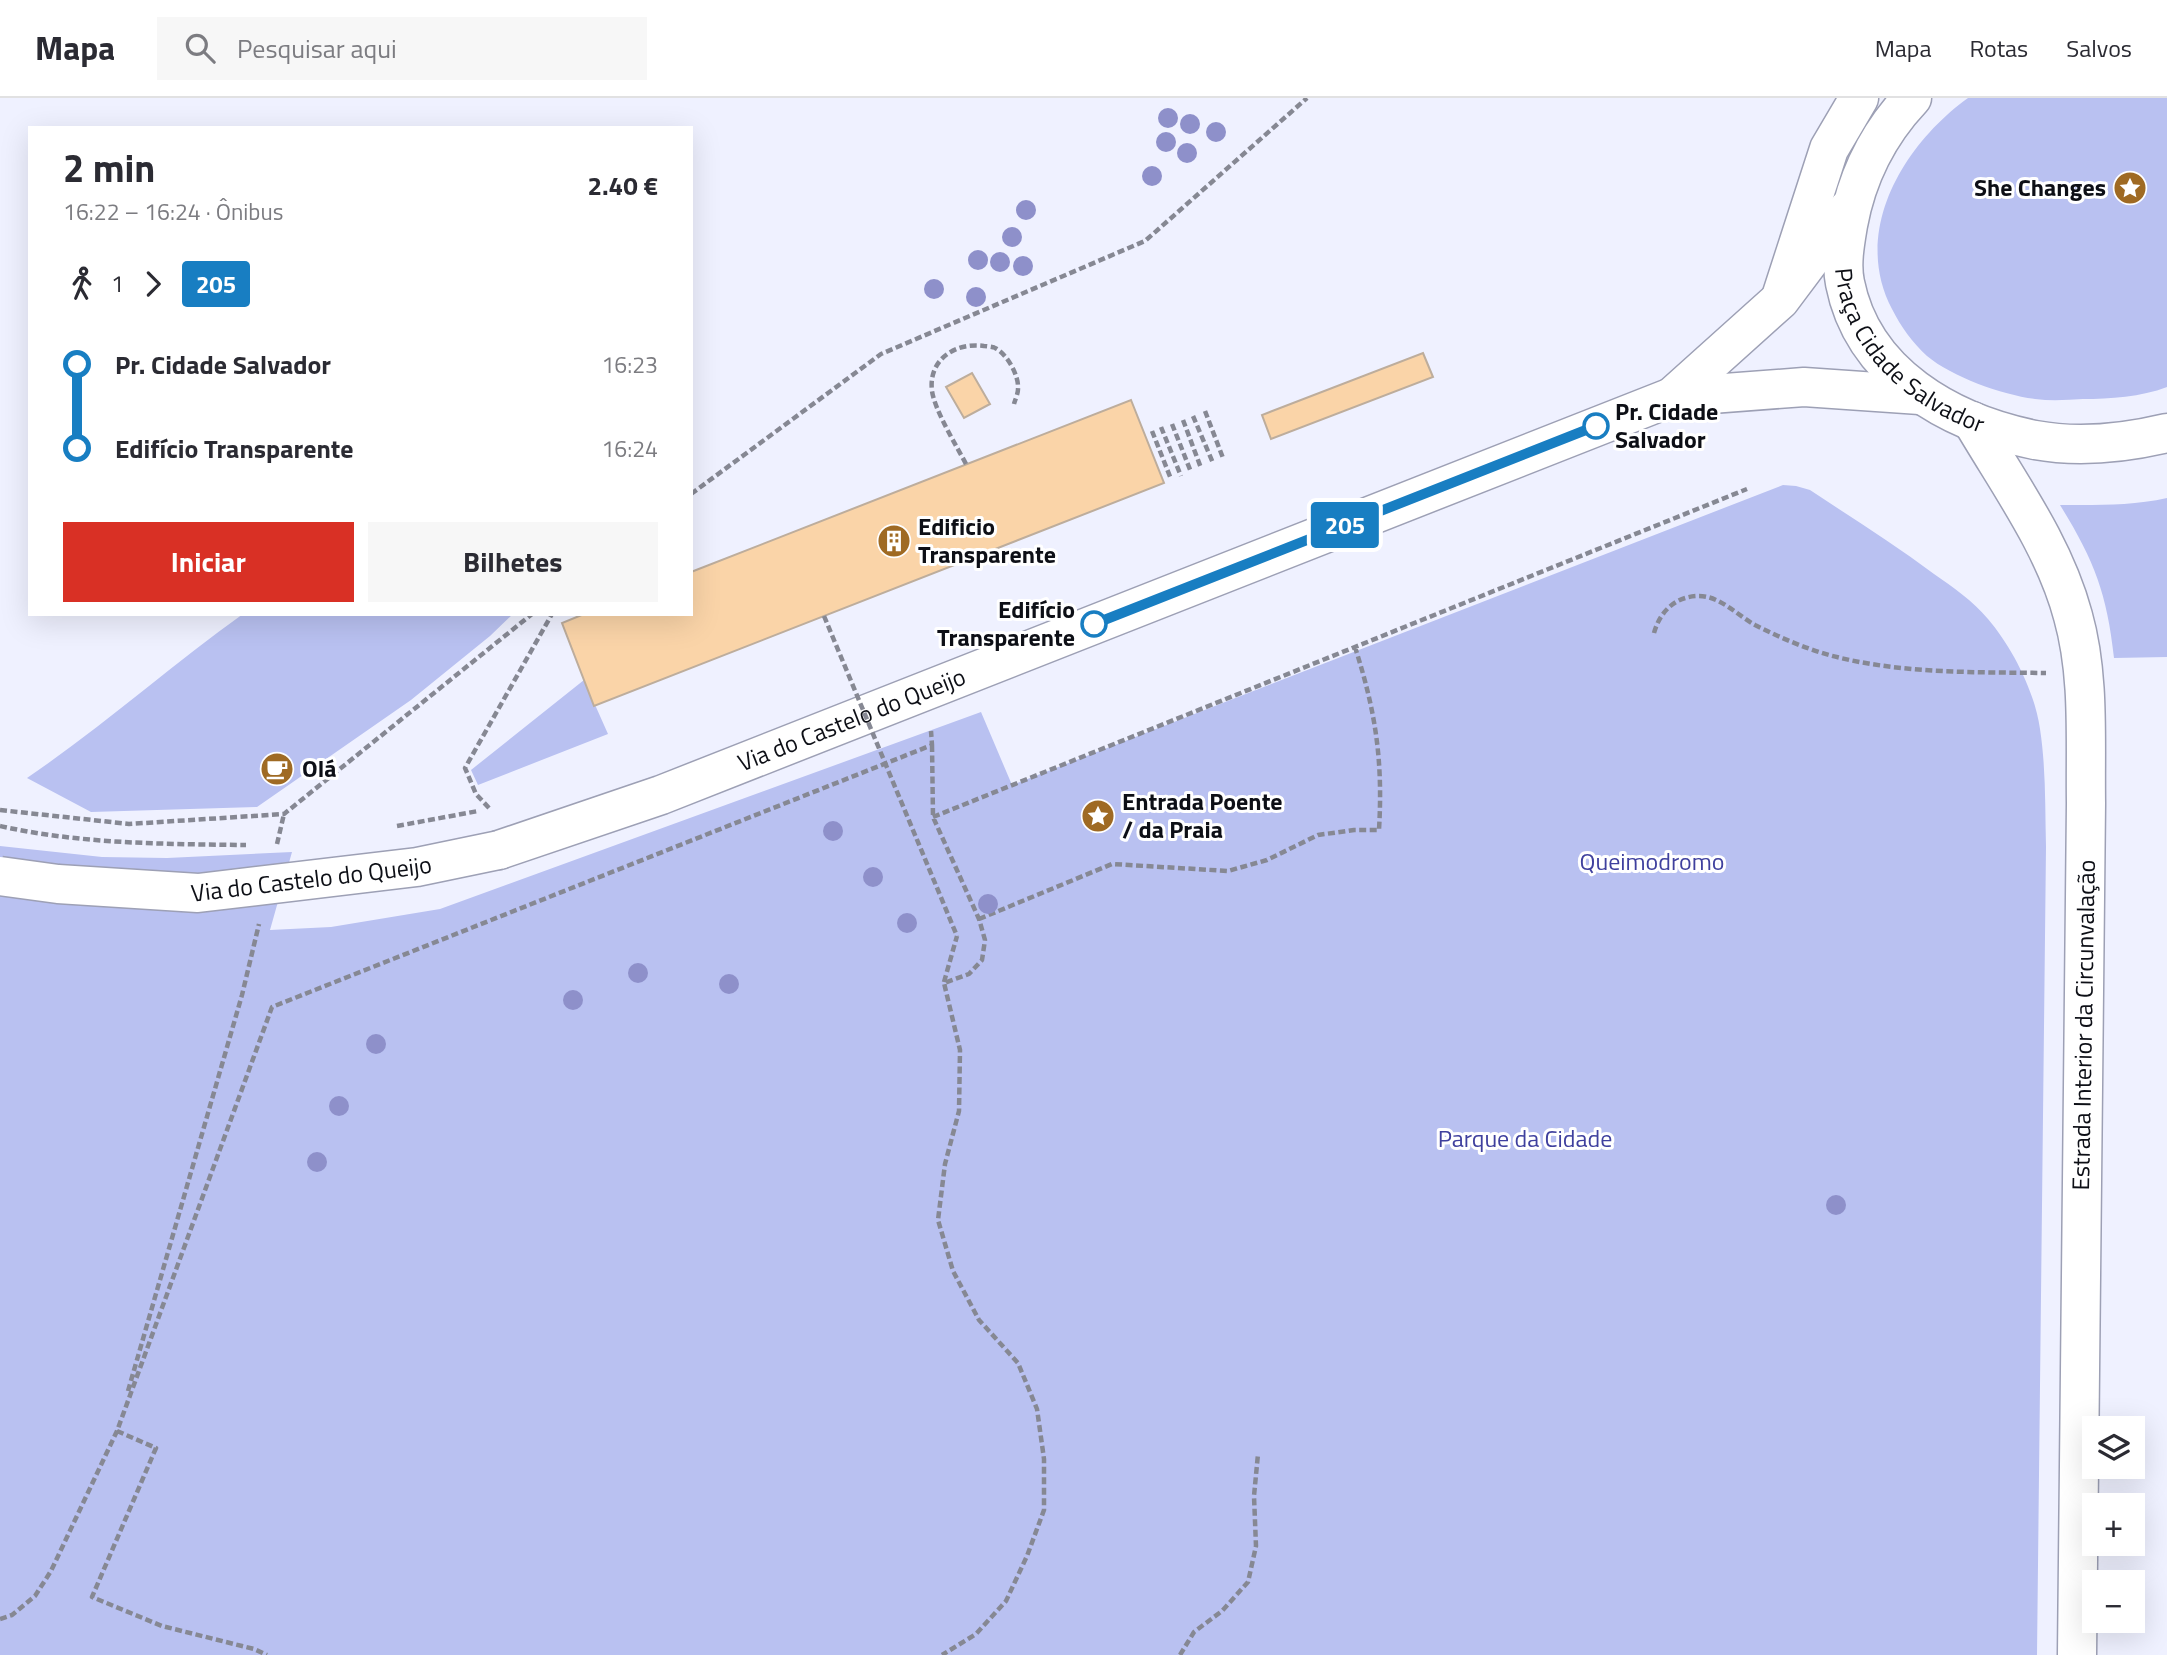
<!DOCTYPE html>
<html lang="pt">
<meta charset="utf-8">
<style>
body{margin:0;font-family:"Titillium Web",sans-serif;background:#f7f7f7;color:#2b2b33;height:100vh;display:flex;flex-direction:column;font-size:26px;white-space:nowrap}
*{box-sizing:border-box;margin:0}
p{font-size:23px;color:#7c7c81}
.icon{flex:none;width:38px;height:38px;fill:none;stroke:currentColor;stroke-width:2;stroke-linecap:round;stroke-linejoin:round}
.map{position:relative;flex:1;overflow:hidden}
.details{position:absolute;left:28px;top:28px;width:665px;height:490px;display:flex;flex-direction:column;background:#fff;border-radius:0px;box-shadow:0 7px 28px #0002}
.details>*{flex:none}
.badge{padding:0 14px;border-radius:5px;font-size:24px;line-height:46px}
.fabs{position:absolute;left:2082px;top:1318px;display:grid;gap:14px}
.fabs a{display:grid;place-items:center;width:63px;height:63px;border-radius:0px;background:#fff;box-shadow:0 7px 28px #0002;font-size:35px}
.map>.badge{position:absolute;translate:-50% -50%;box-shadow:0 0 0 4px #fff}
.legs{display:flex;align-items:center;gap:10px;height:77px;padding:0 35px;font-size:23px}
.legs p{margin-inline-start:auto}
.head{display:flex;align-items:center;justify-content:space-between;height:119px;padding:0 35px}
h1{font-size:38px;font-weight:700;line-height:52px}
.primary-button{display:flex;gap:14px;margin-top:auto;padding:14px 35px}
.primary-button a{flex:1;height:80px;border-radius:0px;background:#d93025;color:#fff;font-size:28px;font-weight:700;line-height:80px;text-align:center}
.primary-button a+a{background:#f7f7f7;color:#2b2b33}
ul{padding:0 35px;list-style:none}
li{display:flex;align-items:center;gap:24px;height:84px;font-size:26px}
li i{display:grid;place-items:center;width:10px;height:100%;margin:0 9px;background:currentColor}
li i::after{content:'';width:18px;height:18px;margin:-9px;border:5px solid;border-radius:50%;background:#fff}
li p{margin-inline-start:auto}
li:first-child i{background:linear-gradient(#0000 50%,currentColor 0)}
li:last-child i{background:linear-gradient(currentColor 50%,#0000 0)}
header{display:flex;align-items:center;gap:42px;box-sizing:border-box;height:98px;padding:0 35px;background:#fff;border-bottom:2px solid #e1e1e2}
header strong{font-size:33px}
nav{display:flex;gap:38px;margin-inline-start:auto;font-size:24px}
.search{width:490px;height:63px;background:#f7f7f7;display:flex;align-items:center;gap:18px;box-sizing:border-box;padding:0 24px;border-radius:0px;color:#7c7c81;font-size:26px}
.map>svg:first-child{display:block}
.green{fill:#b9c1f1}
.building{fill:#fad4a8;stroke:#bdad9c;stroke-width:2}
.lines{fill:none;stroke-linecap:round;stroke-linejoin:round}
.minor-casing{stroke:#9da0b5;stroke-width:41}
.major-casing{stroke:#9da0b5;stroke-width:41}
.path{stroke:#868893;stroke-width:4.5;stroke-dasharray:7 3.5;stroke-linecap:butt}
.minor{stroke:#fff;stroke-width:38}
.major{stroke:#fff;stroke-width:38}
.major-bridge-casing{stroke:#9da0b5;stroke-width:41;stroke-linecap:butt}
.path-bridge{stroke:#868893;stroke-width:4.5;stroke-dasharray:7 3.5;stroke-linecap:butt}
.major-bridge{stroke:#fff;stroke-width:38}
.tree{fill:#8e90ca}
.line-1-casing{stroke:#fff;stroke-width:16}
.line-1{stroke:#187ec2;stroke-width:10}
.stop-1-dot{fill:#fff;stroke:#187ec2;stroke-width:3.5}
.labels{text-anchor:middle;stroke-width:6;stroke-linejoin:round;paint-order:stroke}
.poi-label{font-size:24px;font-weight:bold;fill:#0d0f16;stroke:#fff;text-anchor:start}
.street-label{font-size:24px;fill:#0d0f16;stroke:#fff}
.stop-label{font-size:24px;font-weight:bold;fill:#0d0f16;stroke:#fff;text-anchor:start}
.park-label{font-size:24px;fill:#3f409e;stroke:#fff}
</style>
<header>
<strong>Mapa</strong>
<div class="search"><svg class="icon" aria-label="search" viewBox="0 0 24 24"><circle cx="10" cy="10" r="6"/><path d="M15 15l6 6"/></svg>Pesquisar aqui</div>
<nav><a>Mapa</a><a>Rotas</a><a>Salvos</a></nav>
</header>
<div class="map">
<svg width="2167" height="1557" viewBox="0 0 2167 1557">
<rect width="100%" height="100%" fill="#eff1ff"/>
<!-- green -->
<path class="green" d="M1968 0H2167V289C2141 299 2110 301 2083 301 2067 302 2051 303 2035 301 2003 297 1952 279 1927 258 1912 244 1901 229 1892 211 1851 133 1904 46 1968 0Z
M1783 387 1796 388 1810 392C1852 420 1894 446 1934 476 1953 489 1973 503 1988 521 2012 549 2035 594 2040 631 2046 670 2045 710 2046 749L2037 1557H0V748L102 759 167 760 292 754 270 832 331 829 440 811 981 614 1012 687Z
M2167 400V559L2114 560C2107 495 2094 462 2060 407 2096 407 2131 408 2167 400Z
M243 516H513L490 538 411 602 257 709 91 714 27 680C102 629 169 569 243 516Z
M584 582 608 636 478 687 471 672Z"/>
<!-- building -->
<path class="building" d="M1423 255 1433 279 1271 341 1262 317Z
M972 275 990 306 964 320 946 289Z
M1131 302 1164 385 594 608 562 525 584 516H691V474Z"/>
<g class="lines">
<defs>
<path id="minor" d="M1782 196 1829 51 1859 0"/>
<g id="major">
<path id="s1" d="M1912 0C1878 36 1857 78 1848 127 1845 145 1841 166 1845 185 1863 276 1950 325 2035 342 2078 350 2125 345 2167 335"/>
<path d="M1672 299 1780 202 1849 110"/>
<path d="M1972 323C2009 386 2054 447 2073 518 2090 578 2085 644 2086 705L2077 1557"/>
<path id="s2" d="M499 752 661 697 1672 299 1804 289 1920 297"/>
</g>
</defs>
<!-- minor casing -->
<use href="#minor" class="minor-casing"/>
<!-- major casing -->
<use href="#major" class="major-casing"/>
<!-- path -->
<path class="path" d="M1205 313 1223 360
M1193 318 1213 365
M1183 322 1201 370
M1172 326 1191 374
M1161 329 1181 378
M1152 333 1171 381
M966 366C956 347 935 313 932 293 928 261 956 244 984 248 985 248 994 249 995 250 1007 256 1019 277 1018 291 1018 296 1015 302 1014 306
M691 396 881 256 1145 143 1307 0
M1654 535C1660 513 1676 498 1699 498 1720 498 1737 517 1755 527 1779 539 1804 550 1829 557 1899 576 1974 574 2046 575
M932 647 933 719 979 821 985 842 982 862 969 876 944 885 960 952 959 1013 945 1066 938 1122 953 1173 979 1222 1018 1265 1037 1311 1044 1361V1412L1027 1458 1006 1503 976 1536 942 1557
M489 710 476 696 465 670 552 516
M0 712 129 726 284 716 532 516
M933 719 1747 391
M277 746 284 716
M979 821 1112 766 1228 773 1267 762 1318 737 1354 732H1379C1383 663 1376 615 1355 549
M944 884 957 838
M128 1293 242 897 259 826
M117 1333 156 1350 92 1499 162 1528 254 1551 267 1557
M0 1521 12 1517 35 1498 51 1473 117 1333 272 909 932 647 931 633
M1180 1557 1194 1534 1222 1513 1248 1484 1256 1448 1254 1398 1258 1356"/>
<!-- minor -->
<use href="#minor" class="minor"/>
<!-- major -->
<use href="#major" class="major"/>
<defs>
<g id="major-bridge">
<path id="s3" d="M0 778 58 786 198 795 417 769 499 752"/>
</g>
</defs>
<!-- major-bridge casing -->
<use href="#major-bridge" class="major-bridge-casing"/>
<!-- path-bridge -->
<path class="path-bridge" d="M824 518 957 838
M0 728C80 746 164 746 246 747
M397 728 478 713"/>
<!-- major-bridge -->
<use href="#major-bridge" class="major-bridge"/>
</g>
<!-- trees -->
<g class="tree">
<circle cx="1168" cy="20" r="10"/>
<circle cx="1190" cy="26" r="10"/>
<circle cx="1216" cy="34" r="10"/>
<circle cx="1166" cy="44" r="10"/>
<circle cx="1187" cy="55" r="10"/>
<circle cx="1152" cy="78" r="10"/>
<circle cx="1026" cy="112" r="10"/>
<circle cx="1012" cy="139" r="10"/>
<circle cx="978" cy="162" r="10"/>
<circle cx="1000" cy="164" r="10"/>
<circle cx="1023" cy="168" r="10"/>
<circle cx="934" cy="191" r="10"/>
<circle cx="976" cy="199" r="10"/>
<circle cx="833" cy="733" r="10"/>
<circle cx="873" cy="779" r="10"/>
<circle cx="988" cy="806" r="10"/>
<circle cx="907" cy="825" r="10"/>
<circle cx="638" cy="875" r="10"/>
<circle cx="729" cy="886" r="10"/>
<circle cx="573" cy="902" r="10"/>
<circle cx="376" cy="946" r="10"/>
<circle cx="339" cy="1008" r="10"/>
<circle cx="317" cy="1064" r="10"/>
<circle cx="1836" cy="1107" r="10"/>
</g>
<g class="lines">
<defs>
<path id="line-1" d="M1094 526 1596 328"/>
</defs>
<!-- line-1 casing -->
<use href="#line-1" class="line-1-casing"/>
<!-- line-1 -->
<use href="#line-1" class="line-1"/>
</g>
<!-- icons -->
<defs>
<symbol id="sight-disc" viewBox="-11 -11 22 22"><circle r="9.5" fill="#9f6a23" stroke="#fff"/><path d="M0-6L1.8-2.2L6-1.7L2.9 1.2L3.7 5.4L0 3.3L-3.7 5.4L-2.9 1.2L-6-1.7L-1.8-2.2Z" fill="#fff"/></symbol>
<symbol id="building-disc" viewBox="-11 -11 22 22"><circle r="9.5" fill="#9f6a23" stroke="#fff"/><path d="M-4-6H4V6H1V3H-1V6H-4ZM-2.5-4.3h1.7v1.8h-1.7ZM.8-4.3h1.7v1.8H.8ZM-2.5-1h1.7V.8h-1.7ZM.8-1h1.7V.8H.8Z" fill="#fff"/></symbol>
<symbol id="cafe-disc" viewBox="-11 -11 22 22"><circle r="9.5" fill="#9f6a23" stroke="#fff"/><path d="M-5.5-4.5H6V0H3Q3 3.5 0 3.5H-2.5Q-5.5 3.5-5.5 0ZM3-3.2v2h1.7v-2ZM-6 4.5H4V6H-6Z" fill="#fff"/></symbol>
</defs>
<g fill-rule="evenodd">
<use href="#sight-disc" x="2111" y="71" width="38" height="38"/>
<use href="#building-disc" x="875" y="424" width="38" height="38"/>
<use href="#cafe-disc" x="258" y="652" width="38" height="38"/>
<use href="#sight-disc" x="1079" y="699" width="38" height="38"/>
</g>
<!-- markers -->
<g class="stop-1-dot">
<circle cx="1596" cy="328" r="12"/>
<circle cx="1094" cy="526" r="12"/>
</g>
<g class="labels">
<!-- poi labels -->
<g class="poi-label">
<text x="2106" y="98" text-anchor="end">She Changes</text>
<text x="918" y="437">Edificio<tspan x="918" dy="28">Transparente</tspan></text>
<text x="302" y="679">Olá</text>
<text x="1122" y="712">Entrada Poente<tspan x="1122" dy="28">/ da Praia</tspan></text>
</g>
<!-- street labels -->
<g class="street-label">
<text dy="8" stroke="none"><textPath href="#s1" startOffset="299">Praça Cidade Salvador</textPath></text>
<text dy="8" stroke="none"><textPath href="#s2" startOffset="376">Via do Castelo do Queijo</textPath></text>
<text dy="8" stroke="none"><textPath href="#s3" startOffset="313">Via do Castelo do Queijo</textPath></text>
<text transform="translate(2084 927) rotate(-89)" y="8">Estrada Interior da Circunvalação</text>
</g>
<!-- stop labels -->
<g class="stop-label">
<text x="1615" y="322">Pr. Cidade<tspan x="1615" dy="28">Salvador</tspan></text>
<text x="1075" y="520" text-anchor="end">Edifício<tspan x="1075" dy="28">Transparente</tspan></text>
</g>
<!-- park labels -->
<g class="park-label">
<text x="1652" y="772">Queimodromo</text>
<text x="1525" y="1049">Parque da Cidade</text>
</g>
</g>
</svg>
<div class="fabs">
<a><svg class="icon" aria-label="layers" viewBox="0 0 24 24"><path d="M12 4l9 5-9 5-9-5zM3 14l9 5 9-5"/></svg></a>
<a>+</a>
<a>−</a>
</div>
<b class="badge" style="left:1345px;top:427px;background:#187ec2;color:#fff">205</b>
<section class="details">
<div class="head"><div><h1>2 min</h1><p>16:22 – 16:24 · Ônibus</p></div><b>2.40 €</b></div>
<div class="legs"><svg class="icon" aria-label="walk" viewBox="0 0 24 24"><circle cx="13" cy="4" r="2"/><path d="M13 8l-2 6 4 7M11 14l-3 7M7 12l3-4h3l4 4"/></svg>1<svg class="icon" aria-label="forward" viewBox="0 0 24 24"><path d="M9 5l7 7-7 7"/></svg><b class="badge" style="background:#187ec2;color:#fff">205</b></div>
<ul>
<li><i style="color:#187ec2"></i><b>Pr. Cidade Salvador</b><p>16:23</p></li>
<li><i style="color:#187ec2"></i><b>Edifício Transparente</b><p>16:24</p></li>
</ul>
<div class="primary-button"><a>Iniciar</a><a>Bilhetes</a></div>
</section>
</div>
